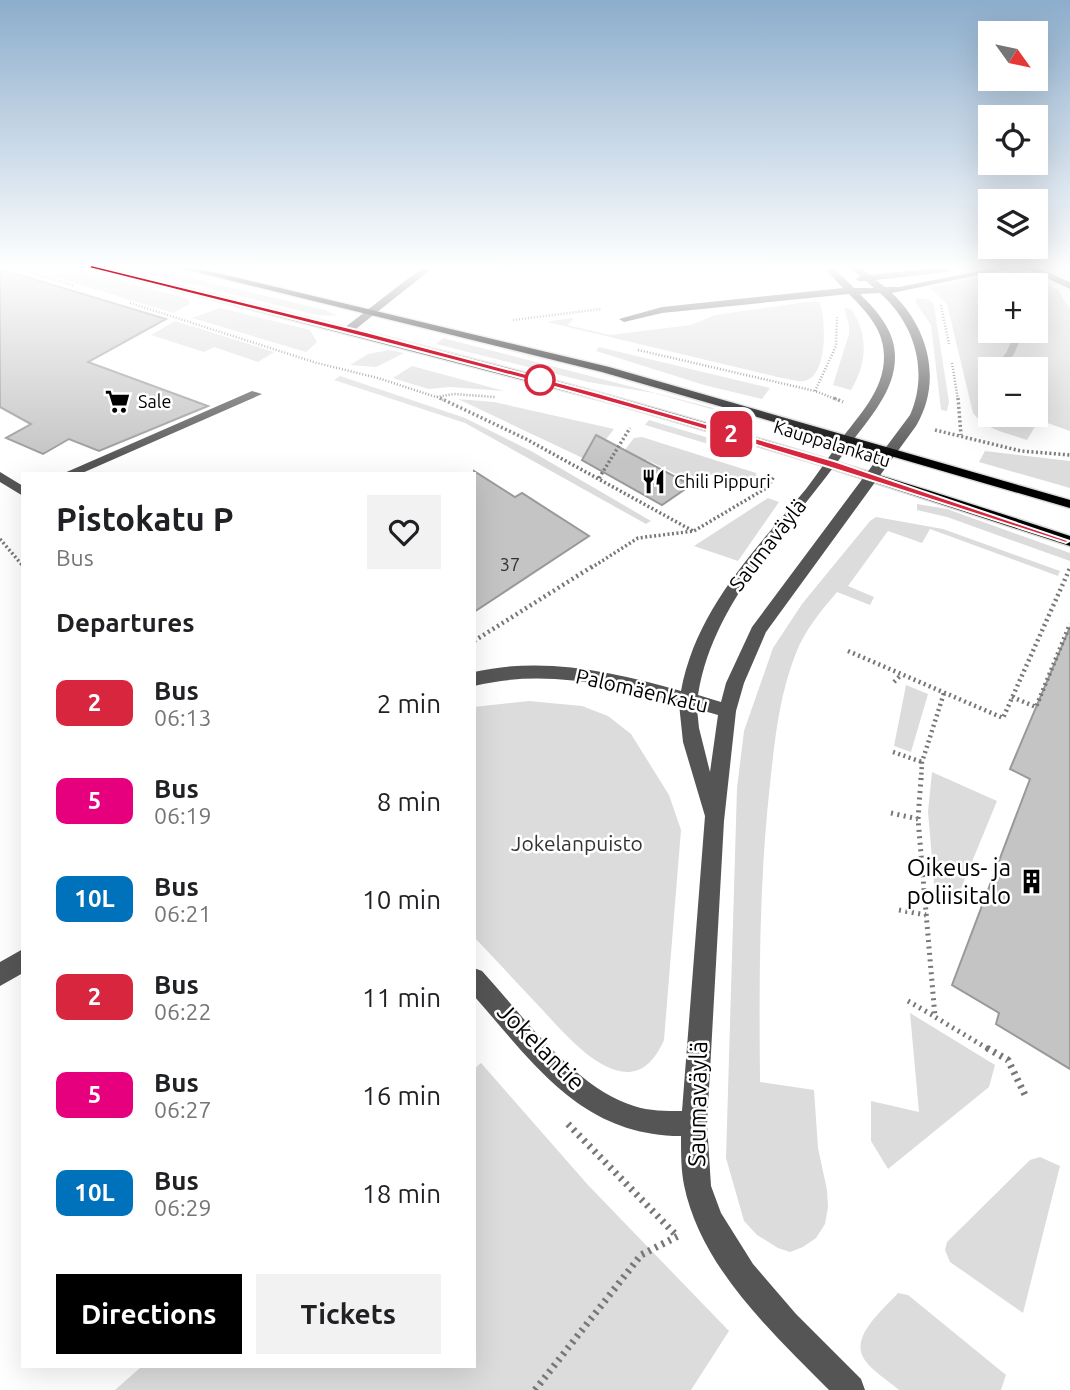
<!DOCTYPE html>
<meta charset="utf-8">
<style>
body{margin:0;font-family:Ubuntu,sans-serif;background:#f2f2f2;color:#202124;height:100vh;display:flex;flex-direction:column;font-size:26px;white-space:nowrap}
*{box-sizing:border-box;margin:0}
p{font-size:23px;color:#757577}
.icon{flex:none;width:38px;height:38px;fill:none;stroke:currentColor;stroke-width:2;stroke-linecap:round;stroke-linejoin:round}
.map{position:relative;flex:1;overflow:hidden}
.drawer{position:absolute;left:21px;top:472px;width:455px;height:896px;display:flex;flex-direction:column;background:#fff;border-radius:0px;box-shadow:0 7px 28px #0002}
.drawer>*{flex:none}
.badge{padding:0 14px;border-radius:10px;font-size:24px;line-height:46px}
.needle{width:46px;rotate:123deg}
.fabs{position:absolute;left:978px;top:21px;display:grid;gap:14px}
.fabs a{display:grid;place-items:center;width:70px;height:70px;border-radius:0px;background:#fff;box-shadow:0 7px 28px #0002;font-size:35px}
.map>.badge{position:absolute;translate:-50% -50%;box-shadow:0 0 0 4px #fff}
h2{padding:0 35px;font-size:26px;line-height:63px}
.round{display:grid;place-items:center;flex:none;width:74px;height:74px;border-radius:0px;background:#f2f2f2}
.headline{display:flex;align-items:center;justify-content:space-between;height:119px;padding:0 35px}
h1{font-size:33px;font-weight:700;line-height:52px}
.action{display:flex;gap:14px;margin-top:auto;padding:14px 35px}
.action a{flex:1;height:80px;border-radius:0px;background:#000;color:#fff;font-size:28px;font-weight:700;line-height:80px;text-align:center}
.action a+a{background:#f2f2f2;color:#202124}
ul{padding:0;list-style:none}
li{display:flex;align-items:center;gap:21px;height:98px;padding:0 35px}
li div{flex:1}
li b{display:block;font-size:26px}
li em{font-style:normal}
li .badge{min-width:77px;font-weight:700;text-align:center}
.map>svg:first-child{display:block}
.green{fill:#dcdcdc;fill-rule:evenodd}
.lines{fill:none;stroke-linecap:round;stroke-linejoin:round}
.stream{fill:#a3a3a3;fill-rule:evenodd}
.building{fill:#c4c4c4;stroke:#999;stroke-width:2}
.major-casing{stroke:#dbdbdb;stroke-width:3}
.path-far4{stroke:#777;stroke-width:2.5;stroke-dasharray:1 2;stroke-linecap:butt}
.path-far3{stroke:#777;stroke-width:3.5;stroke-dasharray:2 2.5;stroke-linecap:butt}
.path-far2{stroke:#777;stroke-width:4.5;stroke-dasharray:2 3.5;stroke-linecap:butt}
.path-far1{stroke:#777;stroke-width:5;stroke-dasharray:2 4.5;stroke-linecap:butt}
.path{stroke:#777;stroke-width:7;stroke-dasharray:2.5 5;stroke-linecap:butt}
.minor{fill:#555;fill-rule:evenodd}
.major{fill:#000;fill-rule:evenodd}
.line{fill:#d7263d;stroke:#fff;stroke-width:2}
.stop-dot{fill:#fff;stroke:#d7263d;stroke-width:3.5}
.labels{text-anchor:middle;stroke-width:5;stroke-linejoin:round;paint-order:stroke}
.far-poi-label{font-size:18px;fill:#000;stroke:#fff;text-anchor:start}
.far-street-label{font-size:18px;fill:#000;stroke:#fff}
.number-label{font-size:18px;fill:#313131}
.street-label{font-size:21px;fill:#000;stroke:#fff}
.park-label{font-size:21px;fill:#333;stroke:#fff}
.near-poi-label{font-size:24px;fill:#000;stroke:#fff;text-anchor:end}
.near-street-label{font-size:24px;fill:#000;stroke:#fff}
</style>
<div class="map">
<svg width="1070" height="1390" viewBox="0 0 1070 1390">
<rect width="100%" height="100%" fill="#fff"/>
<!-- green -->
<path class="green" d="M22 267H62L183 297 190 300 189 304 173 313Z
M122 267H146L325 310 338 316 317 315Z
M989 276 1025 278 1051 286 1058 290 1070 309V431L1039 420 1027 440C1007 433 986 430 973 413L947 304 931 289V286ZM990 285H1036V331H990ZM990 369H1036V415H990Z
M916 298 930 300 934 305 949 402 947 411 941 410 931 325 916 303Z
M814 301 820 303C826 319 828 377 804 381 797 382 789 379 782 378L547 322 571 318 574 319 567 325 610 335 691 325 715 315Z
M220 308 310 330 317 342 306 352 192 318Z
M844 308 851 309C869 335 867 363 851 390L833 385 849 334V325Z
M175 321 274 352 258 362 214 347 204 352 151 335Z
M443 338 748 417 747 419 654 393 588 382 436 344Z
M599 347 753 384 770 388 762 399 704 385 596 351Z
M389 350 404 353 376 367 350 365 368 354Z
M412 366 504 391 450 387 428 389 393 378Z
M340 376 465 418 531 451 651 521 646 524 465 423 334 380Z
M458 399 494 402 614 429 589 461Z
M649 420 729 444 725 449 645 425Z
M642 437 756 473 758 481 742 491 706 472 692 482 647 460 622 476 610 469 634 438Z
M985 451 1070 461V488L979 462Z
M768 498 779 502 738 561 694 546Z
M917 504 947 509 1070 553V561L947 517 917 510Z
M876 517 943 529 1060 571 1058 576 930 529 922 543 888 531 848 586 874 597 870 605 837 592C821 611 805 630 796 653 779 696 775 739 770 784 759 883 759 982 760 1082L814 1090 818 1148 827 1190 828 1207 825 1224 816 1238 803 1247 790 1252 778 1248 757 1235 744 1221 726 1158 737 788 744 731 773 648 802 604 870 521Z
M906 685 928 694 911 752 894 746Z
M529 701 582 706 608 716 631 734 669 795 681 830 664 1040C631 1116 568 1037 537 1004 516 982 495 959 474 937V707Z
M932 772 997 801 955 903 936 906 928 812Z
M910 1013 995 1065 989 1087 888 1169 871 1141V1101L919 1112Z
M481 1063 588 1185 729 1331 691 1390H115L141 1367H474V1069Z
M1040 1157 1060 1166 1023 1313 950 1262 945 1250 947 1242 1030 1160Z
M898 1293 908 1295 1006 1375 1001 1390H899C889 1381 869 1369 863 1357 851 1335 885 1308 898 1293Z"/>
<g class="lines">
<!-- stream -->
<path class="stream" d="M1036 295 1041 294 1044 296 1036 299Z
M1016 331H1024L1014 354 1001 369H993L1006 353Z"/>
</g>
<!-- building -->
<path class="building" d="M0 269 166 319 88 362 208 406 99 451 69 439 43 454 6 438 31 424 0 407Z
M596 435 691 485 662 505 582 460Z
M474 471 515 497 522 493 589 536 474 612Z
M1070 627V1069L996 1024 999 1013 952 985 1030 779 1010 769Z"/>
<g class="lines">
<defs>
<path id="major" d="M86 267H102C256 305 410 341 564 383 734 429 902 481 1070 536V546L811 462 619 405Z
M176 267H192L609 367 1070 500V508L602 372Z"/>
</defs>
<!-- major casing -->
<use href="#major" class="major-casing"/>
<!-- path-far4 -->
<path class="path-far4" d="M12 267 75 286
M130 303 317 363 378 378 436 397 454 394 495 397
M941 305 949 344
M513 320 601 309
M638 350 815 391 838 400
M952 363 958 400
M815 391 836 346 837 317
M437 397 443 400"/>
<!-- path-far3 -->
<path class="path-far3" d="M440 398 526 439 693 531
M834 398 843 402
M958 398 961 435
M935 430 1021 451 1070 455
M599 478 630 428
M0 539 23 566
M591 568 638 538 694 531 768 487 774 476"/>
<!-- path-far2 -->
<path class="path-far2" d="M474 641 593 566
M848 651 1003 718 1070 568
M894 682 901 675
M1012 697 1036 707 1070 624
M893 752 922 762
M921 780 922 762 944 693"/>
<!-- path-far1 -->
<path class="path-far1" d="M921 778 918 819 935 1017 990 1050
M891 813 918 819
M899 910 926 915
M908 1001 934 1016"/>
<!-- path -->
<path class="path" d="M987 1048 1008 1060 1027 1099
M568 1124 677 1236
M535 1390 641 1255 678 1236"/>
<!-- minor -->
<path class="minor" d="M423 267H434L352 332H344V328Z
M823 267H833L854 288H874L866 281H858L856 279 860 276 849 267H860L870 275 942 267 953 269 948 272 876 280 885 287H899L999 267H1017L892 293C928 327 943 381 916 426L766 632 744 683 736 711 724 821 707 1124 711 1186 721 1213 753 1264 796 1314 861 1379 865 1390H829C772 1332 701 1268 684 1185 681 1169 681 1153 681 1136 581 1135 535 1065 474 996V968L482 971C522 1015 575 1088 634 1106 649 1111 666 1111 682 1111L705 816 683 742 679 704C612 684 543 669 474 686V672C544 656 614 672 681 691 696 609 755 550 806 489 818 473 829 457 840 441 858 416 884 391 884 357 884 330 867 312 849 294L662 313 624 322 619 319 662 307 843 288ZM880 293C915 324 929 372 910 415L752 627 726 683 721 702 698 695C713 598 794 525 849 446 868 419 895 392 895 357 895 331 878 312 860 294ZM697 709 718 715 710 772 699 728Z
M1023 267H1035L1070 282V289Z
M252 391 262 394 80 474H62Z
M0 472 23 486V496L0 482Z
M23 949V973L0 986V962Z"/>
<!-- major -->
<use href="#major" class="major"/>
</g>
<!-- sky -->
<linearGradient id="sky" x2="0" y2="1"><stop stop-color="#8cadcc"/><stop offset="0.58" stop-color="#fff"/><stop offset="1" stop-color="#fff" stop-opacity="0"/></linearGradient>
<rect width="1070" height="461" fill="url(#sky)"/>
<!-- line -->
<path class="line" d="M91 265 366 332 598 393 834 461 1070 541 1066 543C908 492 751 441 591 397 424 351 256 310 89 268Z"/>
<!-- icons -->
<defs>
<symbol id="supermarket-bare" viewBox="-9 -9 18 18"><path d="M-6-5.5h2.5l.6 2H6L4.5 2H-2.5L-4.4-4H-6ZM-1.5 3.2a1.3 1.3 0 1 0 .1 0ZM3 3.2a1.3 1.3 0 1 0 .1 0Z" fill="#000" stroke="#fff" stroke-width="2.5" paint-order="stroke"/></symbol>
<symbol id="restaurant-bare" viewBox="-9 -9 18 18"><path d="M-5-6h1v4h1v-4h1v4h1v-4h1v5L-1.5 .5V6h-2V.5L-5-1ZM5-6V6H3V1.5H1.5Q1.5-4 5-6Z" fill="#000" stroke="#fff" stroke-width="2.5" paint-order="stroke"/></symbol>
<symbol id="building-bare" viewBox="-9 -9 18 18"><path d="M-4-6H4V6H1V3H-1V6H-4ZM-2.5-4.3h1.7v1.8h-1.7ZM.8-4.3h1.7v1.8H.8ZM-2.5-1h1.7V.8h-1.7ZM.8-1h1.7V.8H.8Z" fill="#000" stroke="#fff" stroke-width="2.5" paint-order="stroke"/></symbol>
</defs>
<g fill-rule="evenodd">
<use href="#supermarket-bare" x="100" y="384" width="35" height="35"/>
<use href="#restaurant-bare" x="636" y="464" width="35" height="35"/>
<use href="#building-bare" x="1014" y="864" width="35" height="35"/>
</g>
<!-- markers -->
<circle class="stop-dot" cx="540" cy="380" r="14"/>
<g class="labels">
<!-- far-poi labels -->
<g class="far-poi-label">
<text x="138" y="408">Sale</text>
<text x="674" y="488">Chili Pippuri</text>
</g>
<!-- far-street labels -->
<g class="far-street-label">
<text transform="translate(832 444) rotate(17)" y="6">Kauppalankatu</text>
</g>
<!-- number labels -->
<g class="number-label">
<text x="510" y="571">37</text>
</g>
<!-- street labels -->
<g class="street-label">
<text transform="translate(768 545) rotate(-52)" y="7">Saumaväylä</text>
<text transform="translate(642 691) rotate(13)" y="7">Palomäenkatu</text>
</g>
<!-- park labels -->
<g class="park-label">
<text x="577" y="851">Jokelanpuisto</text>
</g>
<!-- near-poi labels -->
<g class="near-poi-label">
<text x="1011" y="876">Oikeus- ja<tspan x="1011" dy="28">poliisitalo</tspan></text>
</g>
<!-- near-street labels -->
<g class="near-street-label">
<text transform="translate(541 1047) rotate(45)" y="8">Jokelantie</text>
<text transform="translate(698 1104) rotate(-89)" y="8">Saumaväylä</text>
</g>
</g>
</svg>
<div class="fabs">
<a><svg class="needle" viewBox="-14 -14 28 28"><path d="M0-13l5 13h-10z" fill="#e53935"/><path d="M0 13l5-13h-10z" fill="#757577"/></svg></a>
<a><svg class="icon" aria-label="locate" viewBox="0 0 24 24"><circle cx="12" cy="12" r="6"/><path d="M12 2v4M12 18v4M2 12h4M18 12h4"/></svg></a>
<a><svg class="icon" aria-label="layers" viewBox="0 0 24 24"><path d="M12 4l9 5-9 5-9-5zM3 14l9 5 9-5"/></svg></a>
<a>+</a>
<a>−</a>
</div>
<b class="badge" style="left:731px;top:434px;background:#d7263d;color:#fff">2</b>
<section class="drawer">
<div class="headline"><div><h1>Pistokatu P</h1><p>Bus</p></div><a class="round"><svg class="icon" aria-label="heart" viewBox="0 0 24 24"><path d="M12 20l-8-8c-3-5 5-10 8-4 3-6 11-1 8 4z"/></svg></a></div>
<h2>Departures</h2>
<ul>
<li><span class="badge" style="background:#d7263d;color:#fff">2</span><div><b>Bus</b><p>06:13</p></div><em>2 min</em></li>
<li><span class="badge" style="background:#e6007e;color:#fff">5</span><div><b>Bus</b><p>06:19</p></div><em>8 min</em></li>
<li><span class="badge" style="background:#0072bc;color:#fff">10L</span><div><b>Bus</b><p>06:21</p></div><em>10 min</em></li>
<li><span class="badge" style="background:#d7263d;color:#fff">2</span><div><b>Bus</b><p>06:22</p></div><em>11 min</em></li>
<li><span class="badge" style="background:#e6007e;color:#fff">5</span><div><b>Bus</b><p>06:27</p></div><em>16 min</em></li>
<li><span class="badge" style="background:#0072bc;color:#fff">10L</span><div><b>Bus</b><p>06:29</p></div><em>18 min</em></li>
</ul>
<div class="action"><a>Directions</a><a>Tickets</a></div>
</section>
</div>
